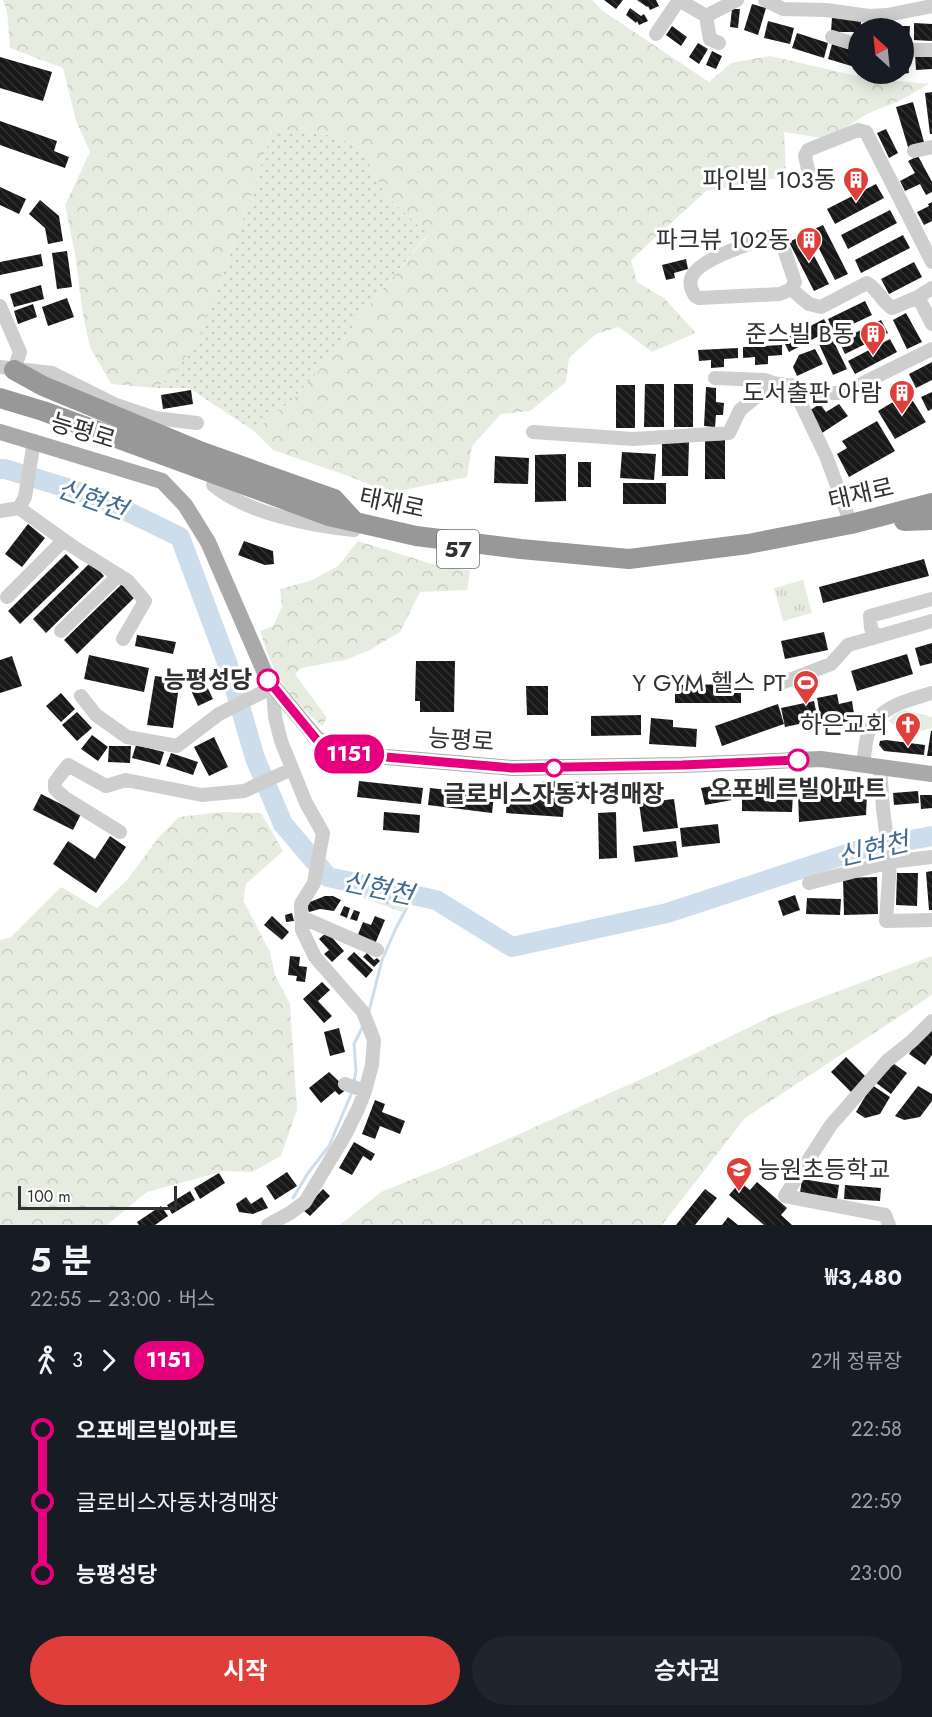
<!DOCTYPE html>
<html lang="ko">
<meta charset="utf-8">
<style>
body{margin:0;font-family:Jost,"Noto Sans KR",sans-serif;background:#20242c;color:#f1f3f6;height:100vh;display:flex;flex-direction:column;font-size:22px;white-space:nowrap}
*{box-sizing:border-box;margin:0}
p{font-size:20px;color:#9ea1a6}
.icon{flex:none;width:33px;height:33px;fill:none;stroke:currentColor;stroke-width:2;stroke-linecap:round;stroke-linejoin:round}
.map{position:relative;height:1225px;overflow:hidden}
.sheet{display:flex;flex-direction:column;background:#171b24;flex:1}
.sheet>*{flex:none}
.badge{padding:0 12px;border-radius:20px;font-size:21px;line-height:39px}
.needle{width:39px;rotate:333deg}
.controls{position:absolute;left:848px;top:18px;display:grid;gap:12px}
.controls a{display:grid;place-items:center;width:66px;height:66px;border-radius:50%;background:#171b24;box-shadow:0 3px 15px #0003;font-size:30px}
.scale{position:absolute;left:18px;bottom:15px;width:159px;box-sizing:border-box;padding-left:6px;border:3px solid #313131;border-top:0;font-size:16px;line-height:21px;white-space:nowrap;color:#313131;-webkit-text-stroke:4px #fff;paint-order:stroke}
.map>.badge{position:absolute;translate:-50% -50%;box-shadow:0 0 0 3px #fff}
.legs{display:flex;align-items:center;gap:9px;height:66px;padding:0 30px;font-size:20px}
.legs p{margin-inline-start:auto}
.summary{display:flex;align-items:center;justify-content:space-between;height:102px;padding:0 30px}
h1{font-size:33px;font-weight:700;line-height:45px}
.button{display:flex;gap:12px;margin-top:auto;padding:12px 30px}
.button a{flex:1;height:69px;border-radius:36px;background:#e03e3b;color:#fff;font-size:24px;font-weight:700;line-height:69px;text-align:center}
.button a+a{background:#20242c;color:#f1f3f6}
ul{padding:0 30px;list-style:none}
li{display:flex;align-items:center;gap:21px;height:72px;font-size:22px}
li i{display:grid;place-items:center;width:9px;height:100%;margin:0 8px;background:currentColor}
li i::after{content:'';width:15px;height:15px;margin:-8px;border:4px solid;border-radius:50%;background:#171b24}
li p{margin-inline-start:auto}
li:first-child i{background:linear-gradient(#0000 50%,currentColor 0)}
li:last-child i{background:linear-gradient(currentColor 50%,#0000 0)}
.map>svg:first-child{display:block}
.grass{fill:url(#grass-dots)}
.forest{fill:url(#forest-crowns)}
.park{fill:url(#park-tufts)}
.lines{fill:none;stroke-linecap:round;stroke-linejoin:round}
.stream{stroke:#cdddec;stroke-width:3}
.river{stroke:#cdddec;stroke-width:20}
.building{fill:url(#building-back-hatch)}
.minor{stroke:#cecece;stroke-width:14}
.major{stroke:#a9a9a9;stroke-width:16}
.highway{stroke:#989898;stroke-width:20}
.line-1-casing{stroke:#fff;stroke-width:14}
.line-1{stroke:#e6007e;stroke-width:9}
.stop-1-dot{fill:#fff;stroke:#e6007e;stroke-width:3}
.labels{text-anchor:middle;stroke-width:6;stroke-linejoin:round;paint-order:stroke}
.shield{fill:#fff;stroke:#6f6f6f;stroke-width:1.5}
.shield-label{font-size:22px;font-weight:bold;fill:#313131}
.poi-label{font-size:24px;fill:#313131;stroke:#fff;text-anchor:end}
.street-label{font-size:24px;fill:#313131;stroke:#fff}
.stop-label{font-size:24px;font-weight:bold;fill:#313131;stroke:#fff}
.water-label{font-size:26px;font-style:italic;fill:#406a92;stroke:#fff}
</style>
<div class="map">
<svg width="932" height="1225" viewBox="0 0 932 1225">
<defs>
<pattern id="grass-dots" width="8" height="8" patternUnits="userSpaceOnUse" patternTransform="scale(1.5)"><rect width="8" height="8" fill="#e6ede0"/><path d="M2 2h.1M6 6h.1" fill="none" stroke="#c6ccc1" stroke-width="1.8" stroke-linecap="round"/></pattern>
<pattern id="forest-crowns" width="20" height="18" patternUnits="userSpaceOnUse" patternTransform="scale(1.5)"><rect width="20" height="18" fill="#e6ede0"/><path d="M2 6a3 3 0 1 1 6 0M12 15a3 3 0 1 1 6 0" fill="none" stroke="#c6ccc1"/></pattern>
<pattern id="park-tufts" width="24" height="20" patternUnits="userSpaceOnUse" patternTransform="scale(1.5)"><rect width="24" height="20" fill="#e6ede0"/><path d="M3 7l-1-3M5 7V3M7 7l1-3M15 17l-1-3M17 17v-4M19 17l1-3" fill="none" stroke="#c6ccc1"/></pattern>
<pattern id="building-back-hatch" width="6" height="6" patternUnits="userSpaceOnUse" patternTransform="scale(1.5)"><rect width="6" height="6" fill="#181818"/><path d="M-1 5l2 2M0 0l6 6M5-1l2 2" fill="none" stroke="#313131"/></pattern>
</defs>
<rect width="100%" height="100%" fill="#fff"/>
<!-- grass -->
<path class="grass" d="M272 130 331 135 361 148 385 194 428 234 356 321 336 352 292 400 254 431 189 388H155L173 375 219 284 251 197Z
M323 877 329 880 410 897 402 912 322 883Z"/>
<!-- forest -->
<path class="forest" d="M3 0H592L603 11 709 82 731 63 770 56 866 78 929 84 901 100 867 114 827 139 784 132 786 173 777 178 706 191 631 260 637 282 664 298 696 333 652 352 619 327 596 334 569 358 566 382 530 411 501 414 472 446 467 477 389 493 351 477 273 450 254 431 292 400 336 352 356 321 428 235 385 194 361 148 331 135 272 130 251 197 200 335 173 375 155 388 111 384 90 347 83 315 75 254 65 205 90 152 76 121 63 68 10 48 7 11Z
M358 541 429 563 470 571 467 590 420 592 400 632 370 650 345 660 301 668 295 674 327 718 322 726C288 697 273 674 260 631L273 626 282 607 280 589 310 581 338 566Z
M221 812 261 813 283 851 246 884 243 900 270 952 275 975 290 1004 297 1110 281 1156 252 1172 224 1171 147 1192 107 1225H0V940L11 937 61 887 97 908 127 880 159 837 179 817Z
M932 956V995L745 1118 662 1225H340L381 1192 470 1156 659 1071 772 1016Z"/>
<!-- park -->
<path class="park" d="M803 580 812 613 783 621 774 588Z
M905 710 932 717V728L909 734 888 721 897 713Z"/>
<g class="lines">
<!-- stream -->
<path class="stream" d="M368 1015 382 960 396 928 413 896
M354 1083 356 1070 354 1044 363 1026
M293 1198 308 1173 329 1146 353 1090"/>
<!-- river -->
<path class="river" d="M0 469H5L100 498 180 537 228 665 255 758 283 824 328 877 436 900 512 947 667 913 862 849 932 836"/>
</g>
<!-- building -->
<path class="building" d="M604 0H623L616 9Z
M637 0H656L659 6 650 10 648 6 647 7Z
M752 4 766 8 758 35 744 30Z
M630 8 641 16 644 14 648 21 639 25 637 21 636 23 626 15Z
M732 9H740L738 28 730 27Z
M832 17 861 18V28H858V32H831Z
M768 21 794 28 790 44 764 38Z
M914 23 932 24V41L914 40Z
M672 26 687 37 681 46 666 35Z
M875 26H910L909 44 903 43V28H875Z
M797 33 828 43 824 58 792 48Z
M698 43 708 49 699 64 689 57Z
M832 44 858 52V68L828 59Z
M712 51 722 56 716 69 706 65Z
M932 53V69L916 70 915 54Z
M0 57 52 72 43 101 0 88Z
M903 58H908L909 73 903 74Z
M932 92V134H930L925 93Z
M913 102 924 142 908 147 896 107Z
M0 121 57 141 54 151 69 157 65 168 0 145Z
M886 129 898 153 889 158 877 133Z
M918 156 932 182V192L926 195 920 184 905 191 900 181 915 173 908 161Z
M876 184 884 198 835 224 827 209Z
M0 187 26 199 19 214 0 205Z
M40 200 59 216 63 241 48 244 45 228 29 214Z
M932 202V221L924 225 917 212 929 206 928 204Z
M890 210 897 223 848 249 841 235Z
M823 225 848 274 835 280 810 231Z
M803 235 829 284 814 291 789 242Z
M903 235 910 248 861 273 855 260Z
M67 251 72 287 57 289 52 253Z
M41 254 43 266 0 275V262Z
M686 259 688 269 674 273 675 278 666 280 662 265Z
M914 262 922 277 889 294 881 279Z
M41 285 44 299 14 307 10 294Z
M67 298 74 317 48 326 42 307Z
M865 301 872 315 834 333 828 319Z
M33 304 37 317 18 324 14 311Z
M906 313 922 342 907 349 893 320Z
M824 319 830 330 789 352 783 340Z
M881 320 888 333 845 354 839 341Z
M832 338 847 369 833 375 819 344Z
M890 339 897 352 855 374 848 361Z
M782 345V355L768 356V364L755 365V357L743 358V347Z
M738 348V358L724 359V367L711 368V360L699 361 698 350Z
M815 349 823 364 797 376 793 367 799 355Z
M932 362V380L916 388 909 374Z
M645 384H664V427H644Z
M674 384H693V427H674Z
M616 385H635V428H616Z
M706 387 716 388V402L724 403 723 415H716L715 427 704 426Z
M191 390 193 404 163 409 161 395Z
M932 392V409L928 411 921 397Z
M908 393 926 422 895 439 878 411Z
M820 404 826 412 839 404 848 416 822 433 807 412Z
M877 421 895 451 849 477 837 454 847 448 842 441Z
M725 440V479H705V441Z
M662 442H689L688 476H662Z
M622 452 656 454 654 480 620 478Z
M566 454V501L535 502V455Z
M495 456 529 458 528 484 494 483Z
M578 462H591V487H578Z
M623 483H666V504H623Z
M28 524 45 538 22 567 5 554Z
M244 541 273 551 274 564 265 565 238 555Z
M66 554 79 567 20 624 8 611Z
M924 559 929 576 823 603 819 587Z
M91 562 104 576 46 633 33 619Z
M123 583 136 596 77 654 64 640Z
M824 632 828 650 785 659 781 641Z
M137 635 176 642 173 654 135 646Z
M932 643V663L920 666 915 648Z
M907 654 913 674 857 691 851 671Z
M89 655 149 668 144 692 84 679Z
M12 656 22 686 0 693V660Z
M416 661H455L454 712H420V701H415Z
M200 672 213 699 198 706 186 679Z
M155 676 180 679 173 728 147 725Z
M741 684V703H675V685Z
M526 686H548V715H527Z
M61 693 75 709 61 722 46 706Z
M837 694 839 704 852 701 855 720 822 726 817 698Z
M814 701 818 720 785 727 781 708Z
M778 704 784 724 722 746 715 726Z
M77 712 92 728 77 741 62 725Z
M641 715V735L591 736V716Z
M651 718 673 720V727L697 729 696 747 649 744Z
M931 731H932V756H927Z
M92 735 108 747 98 761 81 749Z
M214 737 228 767 209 776 194 747Z
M886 740 925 745 924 755 884 751 879 745 880 741Z
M136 745 164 752 160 765 132 758Z
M109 746H131L130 763 108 762Z
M171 753 198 762 193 775 166 766Z
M359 781 423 788 421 804 357 797Z
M542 781 589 782V793L542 792Z
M729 783 732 800 705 805 701 788Z
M430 788 494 795 492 813 428 805Z
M742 791 793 792 792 812 742 811Z
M918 791 919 803 894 805 893 793Z
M798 793 867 794 866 815 799 822Z
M41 794 81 814 73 830 33 810Z
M507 795 564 799 563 817 506 813Z
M920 795H932V808L921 809Z
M674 799 678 828 643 832 639 803Z
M384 812 420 815 419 833 383 830Z
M616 812 617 858 599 859 598 813Z
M718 824 720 843 682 847 680 828Z
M110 836 126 847 96 893 53 864 68 841 95 859Z
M676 841 678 857 635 862 633 846Z
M932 871V910H929L926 872Z
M897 873H918L917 906 896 905Z
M877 877 878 914 844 915 843 878Z
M795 895 800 910 783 916 778 901Z
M325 896H333L341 900 334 911 320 909 309 912 305 904Z
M807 898 841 899 840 915 806 914Z
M344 906 350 908 347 918 340 915Z
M354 910 360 912 357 921 350 919Z
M292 913 294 921 286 922 285 915Z
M272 916 289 932 282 940 264 925Z
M375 916 385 920 375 944 357 937 363 922 371 925Z
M327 932 344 951 332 962 324 954 329 950 319 939Z
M354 952 373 970 366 978 347 959Z
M367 953 374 960 377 958 380 961 374 967 363 957Z
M290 956 300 957 299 966 307 967 305 982 296 981 297 976 288 975Z
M322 982 330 990 318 1001 332 1016 324 1023 303 999Z
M927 1027 932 1030V1055L925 1065 909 1054Z
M339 1028 345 1052 330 1056 324 1032Z
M846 1057 866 1077 851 1092 831 1072Z
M890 1061 907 1073 891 1094 875 1082Z
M329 1072 347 1089 339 1095 335 1091 321 1103 309 1088Z
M872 1085 890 1097 880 1114 865 1118 856 1112Z
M918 1086 932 1094V1101L920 1117 904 1120 895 1116Z
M375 1100 385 1104 382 1112 405 1121 400 1134 380 1126 375 1139 362 1134Z
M354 1142 375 1154 371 1161 363 1156 352 1175 339 1168Z
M287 1172 297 1186 275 1200 266 1186Z
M219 1173 225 1183 200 1199 194 1188Z
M802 1179 839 1185 837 1199 800 1193Z
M740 1182 750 1190 757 1182 787 1208 781 1215 792 1225H764L729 1195Z
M845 1185 881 1188 880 1201 844 1199Z
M323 1189 330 1196 310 1216 303 1210Z
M705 1189 717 1198 695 1225H676Z
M190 1191 195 1200 172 1214 167 1205Z
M246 1197 251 1204 262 1197 268 1208 253 1214 239 1212 236 1204Z
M161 1206 168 1216 155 1225H139L137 1222Z
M728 1217 738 1225H722Z"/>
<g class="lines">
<!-- minor -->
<path class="minor" d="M679 0 706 16 737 0
M765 0 783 9 826 10 869 16 887 15 932 6
M706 16 710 39 719 43
M656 34 679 0
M832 37 858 45
M903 50H932
M914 151 932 147
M810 178 805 156 808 150 858 130 866 132 932 262
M932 288 918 297 932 324
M791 289 795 282 782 243 773 236C755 242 696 259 691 279 689 285 692 291 695 296L699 298 780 294 791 289 809 304 821 307 867 283C879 290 881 301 892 308L918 297
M0 306 20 352 14 370
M0 367 52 373 116 405 155 418 197 423
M715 378 765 380 773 383
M792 385 826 456 851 524
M533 432 633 439 729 433 740 410 773 383 830 393H839L851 389 932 349
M213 485C246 513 312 526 354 530
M19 508 75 548 128 581 145 601 123 639
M0 511 19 508 25 497 34 441
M7 597 64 540
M932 599 870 616 871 628 876 637 932 621
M61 631 119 575
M784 682 831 664 848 645 876 637
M81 696 96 715 127 737 177 746 219 714 273 687 275 717 281 741 306 803 323 833 314 883 301 904 302 930 315 957 363 1012 374 1040 372 1065 365 1091 358 1109 344 1137 305 1202 290 1213 268 1225
M863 764C865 754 865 740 869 731 880 706 908 700 932 693
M880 768 883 809 890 862 886 921 932 920
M120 832 65 798 55 789V782L68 765 106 786 126 780 202 795 244 791 292 769
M809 883 890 862 932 857
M301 917 377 950
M345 1084 365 1091
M889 1225 885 1215 785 1196 831 1125 887 1061 912 1041 932 1021"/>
<!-- major -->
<path class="major" d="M0 432 162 481 185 505 208 542 268 680 317 739 351 754 512 768 682 765 821 759 932 774"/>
<!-- highway -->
<path class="highway" d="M14 370 43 386 202 452 334 499 355 522
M0 398 43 411 329 516 416 536 521 549 629 559 748 544 851 524 932 503
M904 521 932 520"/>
</g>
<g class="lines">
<defs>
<path id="line-1" d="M268 680 317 740 351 754 512 768 682 765 798 760"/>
</defs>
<!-- line-1 casing -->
<use href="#line-1" class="line-1-casing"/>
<!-- line-1 -->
<use href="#line-1" class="line-1"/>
</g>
<!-- icons -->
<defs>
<symbol id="building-pin" viewBox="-11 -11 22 30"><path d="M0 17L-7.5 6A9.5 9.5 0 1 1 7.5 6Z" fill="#e03e3b" stroke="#fff"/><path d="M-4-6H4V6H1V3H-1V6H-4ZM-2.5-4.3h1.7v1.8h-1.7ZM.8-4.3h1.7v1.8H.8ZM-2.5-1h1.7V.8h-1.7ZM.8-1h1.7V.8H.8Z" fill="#fff"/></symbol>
<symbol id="stadium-pin" viewBox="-11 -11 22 30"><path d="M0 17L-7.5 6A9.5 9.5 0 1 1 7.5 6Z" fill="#e03e3b" stroke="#fff"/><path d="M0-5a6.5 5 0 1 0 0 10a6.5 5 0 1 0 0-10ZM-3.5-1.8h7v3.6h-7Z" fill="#fff"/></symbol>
<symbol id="church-pin" viewBox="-11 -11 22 30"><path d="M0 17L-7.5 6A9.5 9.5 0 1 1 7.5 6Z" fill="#e03e3b" stroke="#fff"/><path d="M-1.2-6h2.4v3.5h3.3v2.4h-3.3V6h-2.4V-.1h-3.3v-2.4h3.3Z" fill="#fff"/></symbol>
<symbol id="school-pin" viewBox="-11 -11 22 30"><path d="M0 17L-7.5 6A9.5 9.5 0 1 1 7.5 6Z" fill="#e03e3b" stroke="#fff"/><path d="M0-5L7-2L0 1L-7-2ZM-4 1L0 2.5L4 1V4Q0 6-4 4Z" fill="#fff"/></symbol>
</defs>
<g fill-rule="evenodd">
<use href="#building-pin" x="841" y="165" width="30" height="40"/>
<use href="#building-pin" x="794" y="225" width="30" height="40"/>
<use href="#building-pin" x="858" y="319" width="30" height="40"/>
<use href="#building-pin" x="887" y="378" width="30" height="40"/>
<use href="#stadium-pin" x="791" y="668" width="30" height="40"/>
<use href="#church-pin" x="893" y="710" width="30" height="40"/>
<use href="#school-pin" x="724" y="1155" width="30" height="40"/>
</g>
<!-- markers -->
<g class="stop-1-dot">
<circle cx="268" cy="680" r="10"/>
<circle cx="798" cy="760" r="10"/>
<circle cx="554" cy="768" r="8"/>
</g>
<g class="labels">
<!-- shield labels -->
<rect class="shield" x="437" y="530" width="42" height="38" rx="4.5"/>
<g class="shield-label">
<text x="458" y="557">57</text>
</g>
<!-- poi labels -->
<g class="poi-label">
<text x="836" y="188">파인빌 103동</text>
<text x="790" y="248">파크뷰 102동</text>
<text x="854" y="342">준스빌 B동</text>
<text x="882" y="401">도서출판 아람</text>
<text x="786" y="691">Y GYM 헬스 PT</text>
<text x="888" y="733">하은교회</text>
<text x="758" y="1178" text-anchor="start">능원초등학교</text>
</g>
<!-- street labels -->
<g class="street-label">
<text transform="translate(83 431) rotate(17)" y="8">능평로</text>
<text transform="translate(861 494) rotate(-13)" y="8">태재로</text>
<text transform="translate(392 503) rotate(12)" y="8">태재로</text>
<text transform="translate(461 740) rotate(4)" y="8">능평로</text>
</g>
<!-- stop labels -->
<g class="stop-label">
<text x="252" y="688" text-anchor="end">능평성당</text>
<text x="798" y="797">오포베르빌아파트</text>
<text x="554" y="802">글로비스자동차경매장</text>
</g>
<!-- water labels -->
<g class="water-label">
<text transform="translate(92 499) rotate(20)" y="9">신현천</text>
<text transform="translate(873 849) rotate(-13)" y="9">신현천</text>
<text transform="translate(378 888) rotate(12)" y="9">신현천</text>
</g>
</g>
</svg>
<div class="controls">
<a><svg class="needle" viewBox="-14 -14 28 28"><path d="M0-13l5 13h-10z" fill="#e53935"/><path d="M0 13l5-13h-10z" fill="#9ea1a6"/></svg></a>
</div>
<div class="scale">100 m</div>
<b class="badge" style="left:349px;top:754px;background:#e6007e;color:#fff">1151</b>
</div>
<section class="sheet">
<div class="summary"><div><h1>5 분</h1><p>22:55 – 23:00 · 버스</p></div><b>₩3,480</b></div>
<div class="legs"><svg class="icon" aria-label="walk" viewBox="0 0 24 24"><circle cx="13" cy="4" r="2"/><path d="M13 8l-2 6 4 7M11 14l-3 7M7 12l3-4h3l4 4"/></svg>3<svg class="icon" aria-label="forward" viewBox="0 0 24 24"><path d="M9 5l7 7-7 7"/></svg><b class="badge" style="background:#e6007e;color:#fff">1151</b><p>2개 정류장</p></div>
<ul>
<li><i style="color:#e6007e"></i><b>오포베르빌아파트</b><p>22:58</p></li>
<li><i style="color:#e6007e"></i><span>글로비스자동차경매장</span><p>22:59</p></li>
<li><i style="color:#e6007e"></i><b>능평성당</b><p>23:00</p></li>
</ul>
<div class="button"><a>시작</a><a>승차권</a></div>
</section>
